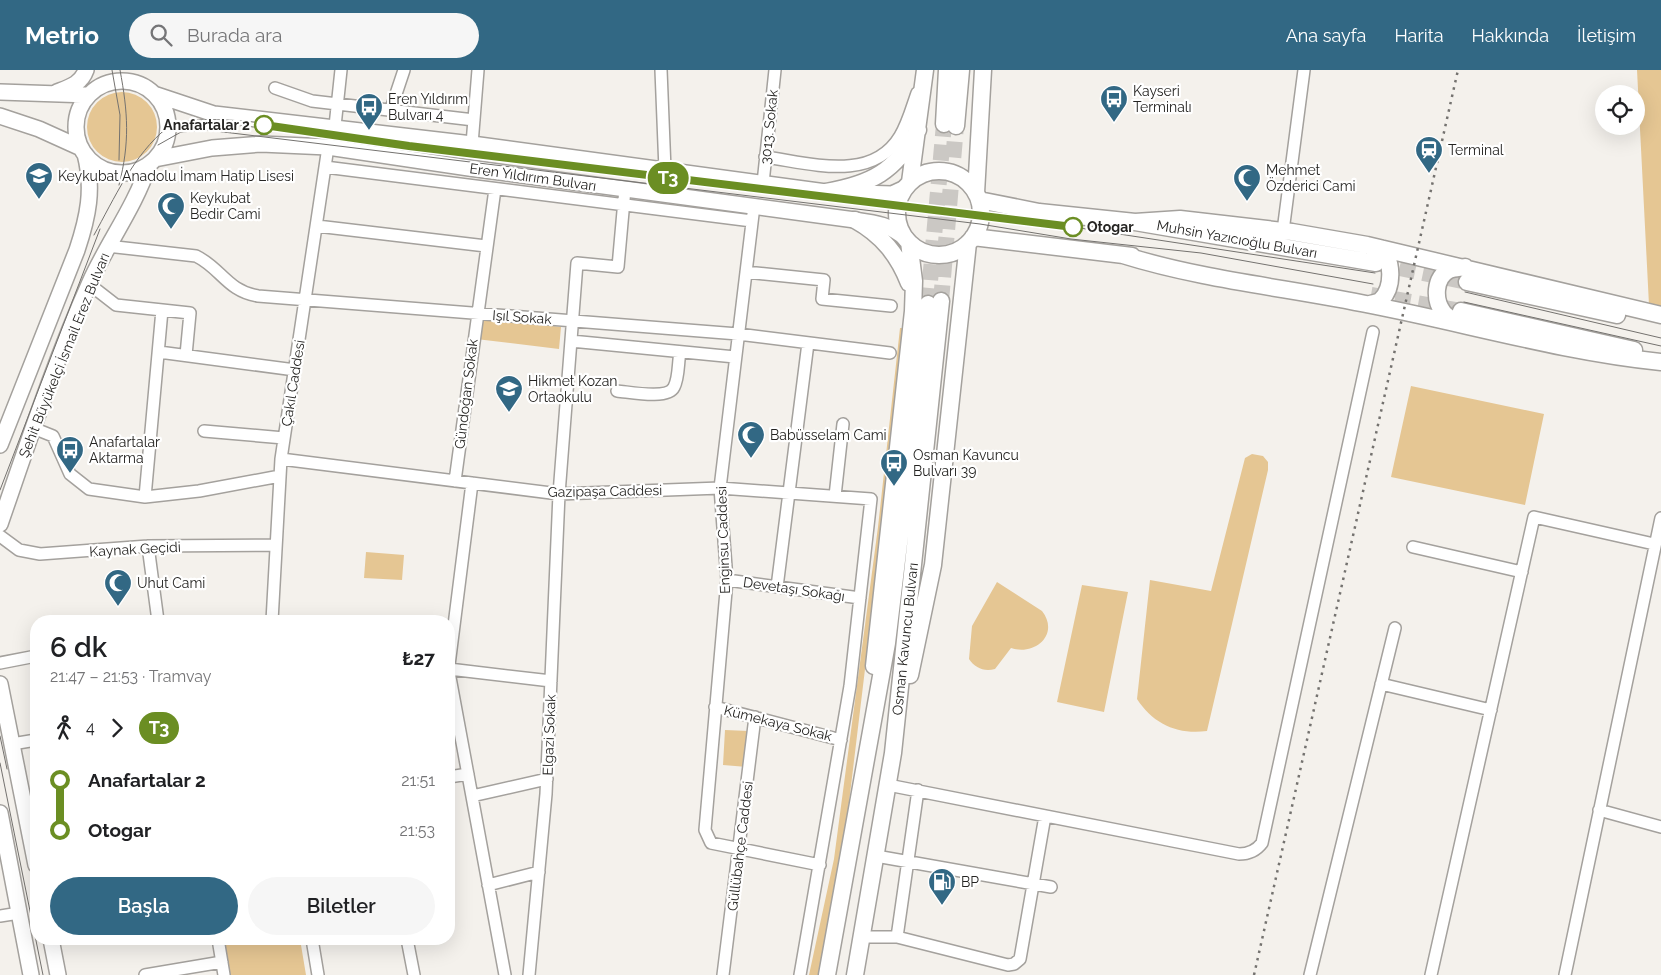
<!DOCTYPE html>
<html lang="tr">
<meta charset="utf-8">
<style>
body{margin:0;font-family:Raleway,sans-serif;background:#f6f6f6;color:#202124;height:100vh;display:flex;flex-direction:column;font-size:19px;white-space:nowrap}
*{box-sizing:border-box;margin:0}
p{font-size:16px;color:#757577}
.icon{flex:none;width:28px;height:28px;fill:none;stroke:currentColor;stroke-width:2;stroke-linecap:round;stroke-linejoin:round}
.map{position:relative;flex:1;overflow:hidden}
.details{position:absolute;left:30px;top:545px;width:425px;height:330px;display:flex;flex-direction:column;background:#fff;border-radius:20px;box-shadow:0 5px 20px #0002}
.details>*{flex:none}
.badge{padding:0 10px;border-radius:16px;font-size:18px;line-height:32px}
.buttons{position:absolute;left:1595px;top:15px;display:grid;gap:10px}
.buttons a{display:grid;place-items:center;width:50px;height:50px;border-radius:50%;background:#fff;box-shadow:0 5px 20px #0002;font-size:25px}
.map>.badge{position:absolute;translate:-50% -50%;box-shadow:0 0 0 2px #fff}
.legs{display:flex;align-items:center;gap:8px;height:55px;padding:0 20px;font-size:16px}
.legs p{margin-inline-start:auto}
.head{display:flex;align-items:center;justify-content:space-between;height:85px;padding:0 20px}
h1{font-size:28px;font-weight:600;line-height:38px}
.primary-button{display:flex;gap:10px;margin-top:auto;padding:10px 20px}
.primary-button a{flex:1;height:58px;border-radius:30px;background:#326884;color:#fff;font-size:20px;font-weight:600;line-height:58px;text-align:center}
.primary-button a+a{background:#f6f6f6;color:#202124}
ul{padding:0 20px;list-style:none}
li{display:flex;align-items:center;gap:18px;height:50px;font-size:19px}
li i{display:grid;place-items:center;width:8px;height:100%;margin:0 6px;background:currentColor}
li i::after{content:'';width:12px;height:12px;margin:-6px;border:4px solid;border-radius:50%;background:#fff}
li p{margin-inline-start:auto}
li:first-child i{background:linear-gradient(#0000 50%,currentColor 0)}
li:last-child i{background:linear-gradient(currentColor 50%,#0000 0)}
header{display:flex;align-items:center;gap:30px;box-sizing:border-box;height:70px;padding:0 25px;background:#326884;color:#fff}
header strong{font-size:24px}
nav{display:flex;gap:28px;margin-inline-start:auto;font-size:18px}
.search{width:350px;height:45px;background:#f6f6f6;display:flex;align-items:center;gap:12px;box-sizing:border-box;padding:0 18px;border-radius:28px;color:#757577;font-size:19px}
.map>svg:first-child{display:block}
.green{fill:#e5c693}
.lines{fill:none;stroke-linecap:round;stroke-linejoin:round}
.highway-tunnel{stroke:#cbc8c4;stroke-width:16;stroke-dasharray:16 8;stroke-linecap:butt}
.minor-casing{stroke:#a4a19d;stroke-width:14}
.major-casing{stroke:#a4a19d;stroke-width:18}
.highway-casing{stroke:#a4a19d;stroke-width:19}
.minor{stroke:#fff;stroke-width:11}
.major{stroke:#fff;stroke-width:15}
.highway{stroke:#fff;stroke-width:16}
.tram{stroke:#74726f;stroke-width:1}
.rail{stroke:#74726f;stroke-width:2.5;stroke-dasharray:2.5 5;stroke-linecap:butt}
.line-1-casing{stroke:#fff;stroke-width:11}
.line-1{stroke:#6b8e23;stroke-width:8}
.stop-1-dot{fill:#fff;stroke:#6b8e23;stroke-width:2.5}
.labels{text-anchor:middle;stroke-width:4.5;stroke-linejoin:round;paint-order:stroke}
.poi-label{font-size:14px;fill:#252422;stroke:#fff;text-anchor:start}
.stop-label{font-size:14px;font-weight:bold;fill:#252422;stroke:#fff;text-anchor:end}
.street-label{font-size:14px;fill:#252422;stroke:#fff}
</style>
<header>
<strong>Metrio</strong>
<div class="search"><svg class="icon" aria-label="search" viewBox="0 0 24 24"><circle cx="10" cy="10" r="6"/><path d="M15 15l6 6"/></svg>Burada ara</div>
<nav><a>Ana sayfa</a><a>Harita</a><a>Hakkında</a><a>İletişim</a></nav>
</header>
<div class="map">
<svg width="1661" height="905" viewBox="0 0 1661 905">
<rect width="100%" height="100%" fill="#f4f1ec"/>
<!-- green -->
<path class="green" d="M1637 0H1661V238L1649 235Z
M87 57a35 35 0 1 1 70 0a35 35 0 1 1-70 0Z
M479 247 561 257 559 279 476 269Z
M900 258H906L841 799 818 905H809L834 789 878 457Z
M1411 316 1544 344 1525 435 1391 407Z
M1252 384 1263 386 1268 392V400L1207 661C1178 665 1153 654 1137 629L1150 510 1211 521 1245 388Z
M366 482 404 485 402 510 364 508Z
M997 512 1042 541C1060 564 1035 586 1011 578L995 599C984 602 975 598 969 589L972 556Z
M1082 515 1128 522 1104 642 1057 632Z
M725 660 749 661 747 697 723 695Z
M224 869H300L306 905H229Z"/>
<g class="lines">
<!-- highway-tunnel -->
<path class="highway-tunnel" d="M1376 193 1467 212
M1371 225 1461 241
M941 231 956 56
M928 234 944 54"/>
<defs>
<path id="minor" d="M661 0 665 100
M275 18 312 31 474 50
M391 39 404 0
M335 56 341 0
M472 74 478 0
M765 87C810 93 872 113 900 66 908 53 912 37 917 23
M325 97 752 151
M763 113 775 0
M754 136 720 418 727 510 705 760 711 773 820 795
M317 156 486 176
M1283 161 1304 0
M107 176 196 186C221 198 227 221 258 226L738 264 890 283
M746 202 824 210 822 229 891 236
M89 214 116 235 190 243 186 285
M571 271 735 287
M159 282 295 300
M617 321C630 322 668 330 674 317 679 308 678 292 680 282
M33 358 53 366 70 404 89 419 145 427 199 421 280 406
M204 361 284 368
M281 389 559 424 720 418 871 429 850 616 800 905
M455 411 495 119
M835 426 843 354
M145 427 162 240
M0 466 19 480 40 484 148 476 276 475
M148 476 158 551
M1413 477 1522 502
M727 510 860 528
M777 517 808 273
M272 551 281 389 328 77
M0 593 36 586
M449 595 472 413
M449 599 551 611
M449 602 505 905
M1381 614 1491 640
M715 637 841 670
M12 674 36 670
M449 707 468 704
M888 715 1239 784C1249 784 1256 781 1262 773L1373 262
M472 726 547 709
M1599 740 1661 757
M876 786 1051 817
M488 815 539 802
M0 846 19 843
M862 867H897L1008 895 1014 894 1020 889 1045 746
M897 867 918 720
M218 869 224 905
M312 869 318 905
M407 869 414 905
M145 905 222 892
M529 905 546 724 559 424 577 193 618 197 625 119
M723 905 755 647
M1310 905 1395 558
M1431 905 1534 447 1654 474
M1565 905 1661 448"/>
<path id="major" d="M76 57a46 46 0 1 1 92 0a46 46 0 1 1-92 0Z
M0 22 89 25
M57 22C70 17 81 14 86 0
M154 24 214 44 472 74 826 122 892 124 905 118
M0 46 39 59 81 78
M155 89 212 78 261 74 328 77 469 98 855 150C876 153 891 155 906 169
M0 375 77 180C88 147 94 119 85 84
M0 454C28 373 55 290 90 212 108 172 135 137 149 94
M0 614 36 795
M0 743 31 905
M51 869 58 905"/>
<path id="highway" d="M944 54 947 0
M956 56 961 0
M897 143a42 42 0 1 1 84 0a42 42 0 1 1-84 0Z
M910 112 925 0
M826 122C871 114 895 102 918 60
M976 123 983 0
M979 130 1039 142 1135 152 1376 193
M855 150C882 165 898 185 909 213
M1135 152 1180 149 1292 162 1367 175 1661 245
M973 167 1132 186
M1123 185C1203 210 1289 218 1371 235 1468 254 1563 282 1661 292
M1467 212 1617 245
M1370 234C1374 233 1379 232 1381 230 1394 217 1393 189 1380 178
M1461 241 1634 280
M1455 252C1451 249 1446 246 1443 242 1434 230 1434 208 1449 200 1454 198 1460 198 1465 197
M874 596 913 241 914 211 909 172
M910 605 933 495 968 173
M827 905 887 573 928 234
M855 905 893 683 941 231"/>
</defs>
<!-- minor casing -->
<use href="#minor" class="minor-casing"/>
<!-- major casing -->
<use href="#major" class="major-casing"/>
<!-- highway casing -->
<use href="#highway" class="highway-casing"/>
<!-- minor -->
<use href="#minor" class="minor"/>
<!-- major -->
<use href="#major" class="major"/>
<!-- highway -->
<use href="#highway" class="highway"/>
<!-- tram -->
<path class="tram" d="M112 0 120 45 119 90
M158 75 181 62 207 60 980 154 1071 169 1201 183 1373 214
M119 115C130 72 128 43 120 0
M94 165C114 129 134 84 167 58 198 35 348 66 390 74L1073 157 1375 203
M1465 222 1661 268
M1464 232 1661 276
M0 420 100 159
M0 666 7 699
M0 693 43 905"/>
<!-- rail -->
<path class="rail" d="M1254 905 1458 0"/>
</g>
<g class="lines">
<defs>
<path id="line-1" d="M264 55 409 76 1073 157"/>
</defs>
<!-- line-1 casing -->
<use href="#line-1" class="line-1-casing"/>
<!-- line-1 -->
<use href="#line-1" class="line-1"/>
</g>
<!-- icons -->
<defs>
<symbol id="bus-pin" viewBox="-11 -11 22 30"><path d="M0 17L-7.5 6A9.5 9.5 0 1 1 7.5 6Z" fill="#326884" stroke="#fff"/><path d="M-5-6H5V4H4V6H2V4H-2V6H-4V4H-5ZM-3.5-4V0h7V-4ZM-3.5 1.2v1.5H-2V1.2ZM2 1.2v1.5H3.5V1.2Z" fill="#fff"/></symbol>
<symbol id="station-pin" viewBox="-11 -11 22 30"><path d="M0 17L-7.5 6A9.5 9.5 0 1 1 7.5 6Z" fill="#326884" stroke="#fff"/><path d="M-3-6H3Q5-6 5-4V2Q5 4 3 4L4.5 6H3L1.5 4h-3L-3 6H-4.5L-3 4Q-5 4-5 2V-4Q-5-6-3-6ZM-3.5-4v3h7v-3ZM-3.5 1v1.5H-2V1ZM2 1v1.5H3.5V1Z" fill="#fff"/></symbol>
<symbol id="school-pin" viewBox="-11 -11 22 30"><path d="M0 17L-7.5 6A9.5 9.5 0 1 1 7.5 6Z" fill="#326884" stroke="#fff"/><path d="M0-5L7-2L0 1L-7-2ZM-4 1L0 2.5L4 1V4Q0 6-4 4Z" fill="#fff"/></symbol>
<symbol id="mosque-pin" viewBox="-11 -11 22 30"><path d="M0 17L-7.5 6A9.5 9.5 0 1 1 7.5 6Z" fill="#326884" stroke="#fff"/><path d="M3.5-4.9A6 6 0 1 0 3.5 4.9A5 5 0 1 1 3.5-4.9Z" fill="#fff"/></symbol>
<symbol id="fuel-pin" viewBox="-11 -11 22 30"><path d="M0 17L-7.5 6A9.5 9.5 0 1 1 7.5 6Z" fill="#326884" stroke="#fff"/><path d="M-5.5-6h7V0h2V4h1.3V-2.5L3-4.5l.8-.8L6-3V5H2.5V1h-1V6h-7ZM-4.2-4.7v3.2H.2V-4.7Z" fill="#fff"/></symbol>
</defs>
<g fill-rule="evenodd">
<use href="#bus-pin" x="1098" y="13" width="32" height="43"/>
<use href="#bus-pin" x="353" y="21" width="32" height="43"/>
<use href="#station-pin" x="1413" y="64" width="32" height="43"/>
<use href="#school-pin" x="23" y="90" width="32" height="43"/>
<use href="#mosque-pin" x="1231" y="92" width="32" height="43"/>
<use href="#mosque-pin" x="155" y="120" width="32" height="43"/>
<use href="#school-pin" x="493" y="303" width="32" height="43"/>
<use href="#mosque-pin" x="735" y="349" width="32" height="43"/>
<use href="#bus-pin" x="54" y="364" width="32" height="43"/>
<use href="#bus-pin" x="878" y="377" width="32" height="43"/>
<use href="#mosque-pin" x="102" y="497" width="32" height="43"/>
<use href="#fuel-pin" x="926" y="796" width="32" height="43"/>
</g>
<!-- markers -->
<g class="stop-1-dot">
<circle cx="264" cy="55" r="9"/>
<circle cx="1073" cy="157" r="9"/>
</g>
<g class="labels">
<!-- poi labels -->
<g class="poi-label">
<text x="1133" y="26">Kayseri<tspan x="1133" dy="16">Terminalı</tspan></text>
<text x="388" y="34">Eren Yıldırım<tspan x="388" dy="16">Bulvarı 4</tspan></text>
<text x="1448" y="85">Terminal</text>
<text x="1266" y="105">Mehmet<tspan x="1266" dy="16">Özderici Cami</tspan></text>
<text x="58" y="111">Keykubat Anadolu İmam Hatip Lisesi</text>
<text x="190" y="133">Keykubat<tspan x="190" dy="16">Bedir Cami</tspan></text>
<text x="528" y="316">Hikmet Kozan<tspan x="528" dy="16">Ortaokulu</tspan></text>
<text x="770" y="370">Babüsselam Cami</text>
<text x="89" y="377">Anafartalar<tspan x="89" dy="16">Aktarma</tspan></text>
<text x="913" y="390">Osman Kavuncu<tspan x="913" dy="16">Bulvarı 39</tspan></text>
<text x="137" y="518">Uhut Cami</text>
<text x="961" y="817">BP</text>
</g>
<!-- stop labels -->
<g class="stop-label">
<text x="250" y="60">Anafartalar 2</text>
<text x="1087" y="162" text-anchor="start">Otogar</text>
</g>
<!-- street labels -->
<g class="street-label">
<text transform="translate(769 57) rotate(-84)" y="5">3013. Sokak</text>
<text transform="translate(533 107) rotate(8)" y="5">Eren Yıldırım Bulvarı</text>
<text transform="translate(1237 169) rotate(10)" y="5">Muhsin Yazıcıoğlu Bulvarı</text>
<text transform="translate(522 247) rotate(4)" y="5">Işıl Sokak</text>
<text transform="translate(64 285) rotate(-68)" y="5">Şehit Büyükelçi İsmail Erez Bulvarı</text>
<text transform="translate(293 313) rotate(-81)" y="5">Çakıl Caddesi</text>
<text transform="translate(466 324) rotate(-83)" y="5">Gündoğan Sokak</text>
<text transform="translate(605 421) rotate(-1)" y="5">Gazipaşa Caddesi</text>
<text transform="translate(723 470) rotate(-92)" y="5">Enginsu Caddesi</text>
<text transform="translate(135 479) rotate(-3)" y="5">Kaynak Geçidi</text>
<text transform="translate(794 519) rotate(8)" y="5">Devetaşı Sokağı</text>
<text transform="translate(905 569) rotate(-84)" y="5">Osman Kavuncu Bulvarı</text>
<text transform="translate(778 653) rotate(14)" y="5">Kümekaya Sokak</text>
<text transform="translate(549 665) rotate(-88)" y="5">Elgazi Sokak</text>
<text transform="translate(740 776) rotate(-83)" y="5">Güllübahçe Caddesi</text>
</g>
</g>
</svg>
<div class="buttons">
<a><svg class="icon" aria-label="locate" viewBox="0 0 24 24"><circle cx="12" cy="12" r="6"/><path d="M12 2v4M12 18v4M2 12h4M18 12h4"/></svg></a>
</div>
<b class="badge" style="left:668px;top:108px;background:#6b8e23;color:#fff">T3</b>
<section class="details">
<div class="head"><div><h1>6 dk</h1><p>21:47 – 21:53 · Tramvay</p></div><b>₺27</b></div>
<div class="legs"><svg class="icon" aria-label="walk" viewBox="0 0 24 24"><circle cx="13" cy="4" r="2"/><path d="M13 8l-2 6 4 7M11 14l-3 7M7 12l3-4h3l4 4"/></svg>4<svg class="icon" aria-label="forward" viewBox="0 0 24 24"><path d="M9 5l7 7-7 7"/></svg><b class="badge" style="background:#6b8e23;color:#fff">T3</b></div>
<ul>
<li><i style="color:#6b8e23"></i><b>Anafartalar 2</b><p>21:51</p></li>
<li><i style="color:#6b8e23"></i><b>Otogar</b><p>21:53</p></li>
</ul>
<div class="primary-button"><a>Başla</a><a>Biletler</a></div>
</section>
</div>
